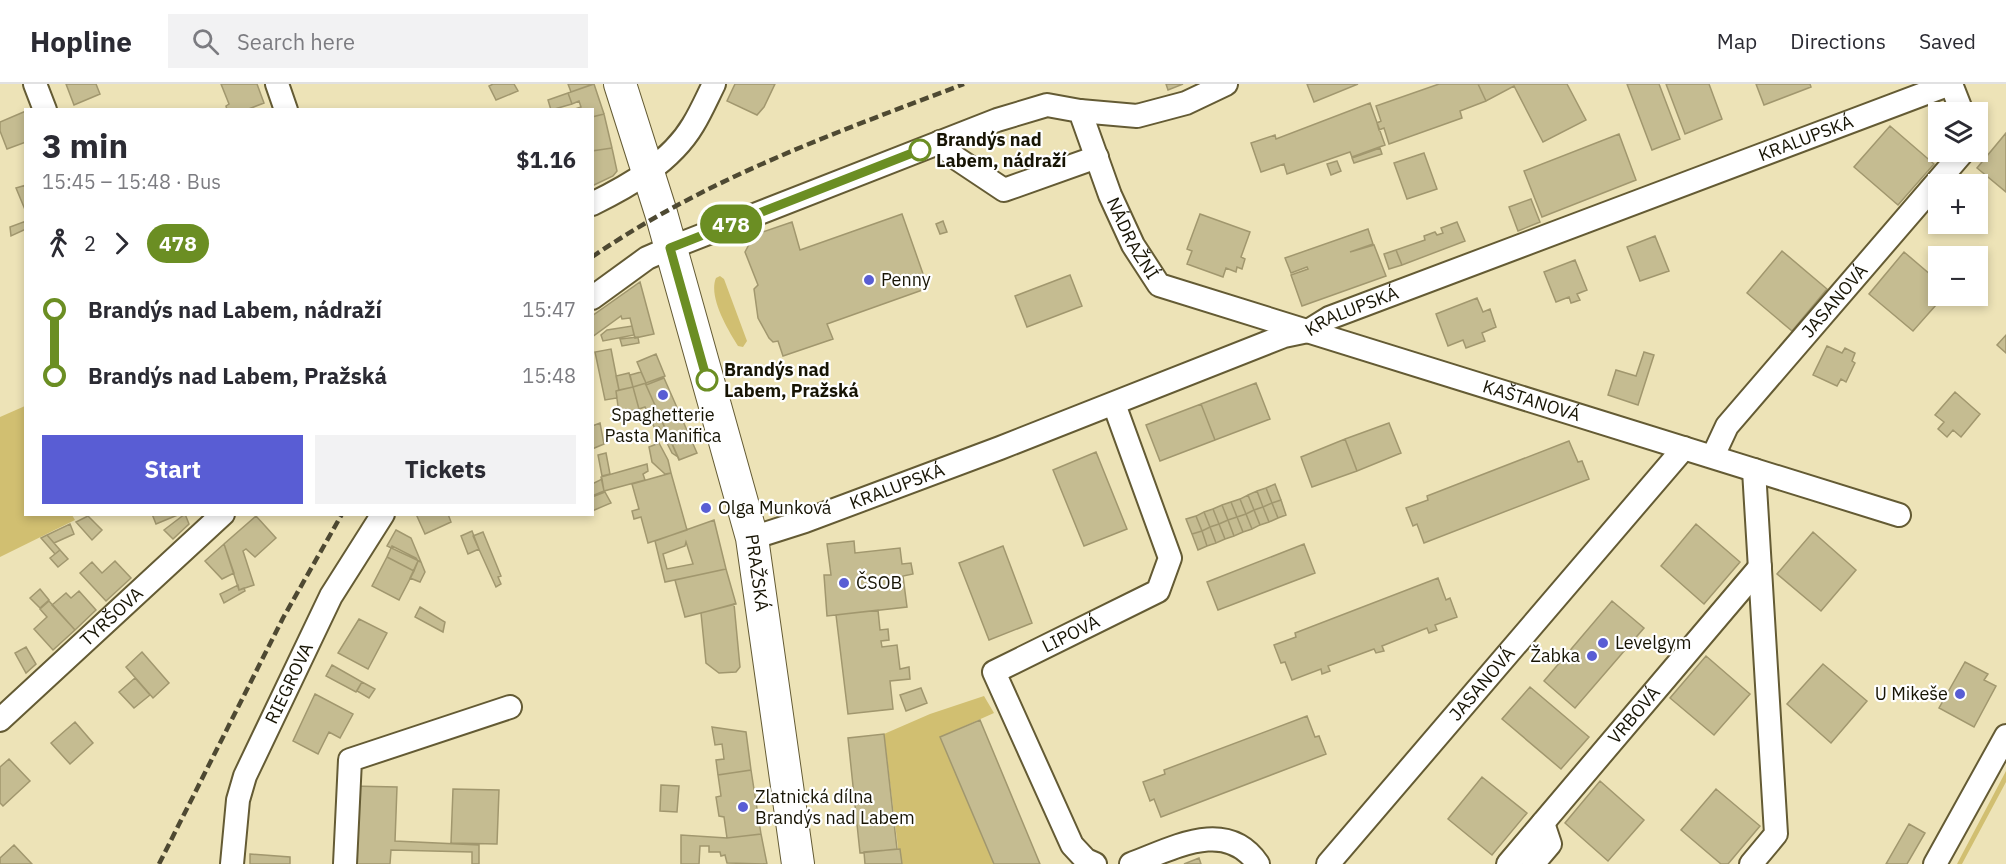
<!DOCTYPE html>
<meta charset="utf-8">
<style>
body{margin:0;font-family:"IBM Plex Sans",sans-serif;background:#f2f2f3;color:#2b2b33;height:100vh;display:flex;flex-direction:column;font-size:22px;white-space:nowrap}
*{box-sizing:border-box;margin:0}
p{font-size:20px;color:#7c7c81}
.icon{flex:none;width:33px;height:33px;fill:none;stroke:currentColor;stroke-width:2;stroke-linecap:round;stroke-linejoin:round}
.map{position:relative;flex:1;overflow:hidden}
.side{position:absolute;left:24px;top:24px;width:570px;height:408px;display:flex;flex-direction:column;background:#fff;border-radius:0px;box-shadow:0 3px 9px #0003}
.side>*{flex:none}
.badge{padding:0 12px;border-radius:20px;font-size:21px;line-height:39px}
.buttons{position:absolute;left:1928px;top:18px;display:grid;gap:12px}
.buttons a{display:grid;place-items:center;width:60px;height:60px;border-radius:0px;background:#fff;box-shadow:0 3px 9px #0003;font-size:30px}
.map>.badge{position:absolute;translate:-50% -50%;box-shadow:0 0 0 3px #fff}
.legs{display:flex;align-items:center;gap:9px;height:66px;padding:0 18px;font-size:20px}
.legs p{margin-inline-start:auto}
.headline{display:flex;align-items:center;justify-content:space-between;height:102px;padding:0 18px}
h1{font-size:33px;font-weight:800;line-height:45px}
.button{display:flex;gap:12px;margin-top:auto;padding:12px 18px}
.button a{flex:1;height:69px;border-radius:0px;background:#595dd4;color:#fff;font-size:24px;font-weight:800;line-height:69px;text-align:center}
.button a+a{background:#f2f2f3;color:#2b2b33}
ul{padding:0 18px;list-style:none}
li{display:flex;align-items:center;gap:21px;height:66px;font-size:22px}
li i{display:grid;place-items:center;width:9px;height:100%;margin:0 8px;background:currentColor}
li i::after{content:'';width:15px;height:15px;margin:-8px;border:4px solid;border-radius:50%;background:#fff}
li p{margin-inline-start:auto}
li:first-child i{background:linear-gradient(#0000 50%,currentColor 0)}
li:last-child i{background:linear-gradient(currentColor 50%,#0000 0)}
header{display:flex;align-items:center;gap:36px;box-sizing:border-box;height:84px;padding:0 30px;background:#fff;border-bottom:2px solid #e1e1e2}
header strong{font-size:28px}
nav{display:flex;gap:33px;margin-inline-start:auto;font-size:21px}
.search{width:420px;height:54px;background:#f2f2f3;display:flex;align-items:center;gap:15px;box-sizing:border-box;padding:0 21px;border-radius:0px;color:#7c7c81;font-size:22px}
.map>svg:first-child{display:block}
.green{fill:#d1bf71}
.building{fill:#c5bc91;stroke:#a1976e;stroke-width:1.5;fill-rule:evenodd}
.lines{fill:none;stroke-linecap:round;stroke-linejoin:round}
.street-casing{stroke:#645b34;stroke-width:26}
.secondary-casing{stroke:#645b34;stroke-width:34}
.street{stroke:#fff;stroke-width:22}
.secondary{stroke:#fff;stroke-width:32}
.rail{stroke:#4e4932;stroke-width:4.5;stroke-dasharray:9 4.5;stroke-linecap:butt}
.line-1-casing{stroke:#fff;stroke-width:14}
.line-1{stroke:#6b8e23;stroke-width:9}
.stop-1-dot{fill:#fff;stroke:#6b8e23;stroke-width:3}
.poi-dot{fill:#595dd4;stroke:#fff;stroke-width:2}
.labels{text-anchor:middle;stroke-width:4.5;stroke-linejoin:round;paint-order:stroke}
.street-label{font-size:18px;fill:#171404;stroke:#fff}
.stop-label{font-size:18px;font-weight:bold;fill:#171404;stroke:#fff;text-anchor:start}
.poi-label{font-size:18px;fill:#171404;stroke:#fff;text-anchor:start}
</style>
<header>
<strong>Hopline</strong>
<div class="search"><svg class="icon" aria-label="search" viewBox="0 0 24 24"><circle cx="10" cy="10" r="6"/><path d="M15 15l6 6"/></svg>Search here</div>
<nav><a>Map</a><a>Directions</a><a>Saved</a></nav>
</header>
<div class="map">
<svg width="2006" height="780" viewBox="0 0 2006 780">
<rect width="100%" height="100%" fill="#ede3b7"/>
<!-- green -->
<path class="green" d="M720 192 724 195 747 257 743 263 738 262C728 246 708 213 716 194Z
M25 322 26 430 72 431 75 436 0 473V333Z
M984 612 994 629 940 653 994 780H900L884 650 930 630Z
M2006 687V698L1962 780H1957Z"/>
<!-- building -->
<path class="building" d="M66 0H96L100 10 74 21Z
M221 0H257L264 19 246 26H227L226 22 229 20Z
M493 0H514L518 7 496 16 489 2Z
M568 0H593L571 8Z
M594 0 604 30 592 33V26H572L581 23 579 17 572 20 568 9Z
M735 0H775L764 23 757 31 727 17Z
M1166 0H1183L1168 6Z
M1307 0H1358L1314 18Z
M1439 0H1478L1486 17 1460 27 1462 34 1389 60 1384 44 1379 46 1377 39 1381 37 1376 22Z
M1478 0H1567L1586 36 1543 58 1514 2 1486 17Z
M1627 0H1659L1680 55 1652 66Z
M1666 0H1709L1722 35 1685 50Z
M1756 0H1810L1811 3 1764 21Z
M568 9 572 20 551 26 548 16Z
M1370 19 1385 61 1352 73 1350 68 1287 90 1284 80 1261 88 1251 59 1275 51 1276 55Z
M26 27V58L7 65 0 47V38Z
M604 30 612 64 592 67V33Z
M1890 42 1934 80 1898 121 1854 83Z
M2006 49V108L1977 84Z
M1619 50 1636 96 1542 133 1524 87Z
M612 64 617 87 613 92 592 102V67Z
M1380 64 1382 70 1354 79 1352 74Z
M1424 69 1437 105 1407 115 1394 79Z
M1337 77 1341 87 1331 91 1327 80Z
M26 101V128L16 104Z
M1531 115 1540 138 1518 147 1509 123Z
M902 130 928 204 827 240 833 255 783 272 778 257 773 258 769 254 758 234 754 205 758 201 745 168 754 151 792 138 800 166Z
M1200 130 1250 148 1241 173 1245 175 1242 185 1237 183 1236 188 1226 184 1223 193 1187 180 1192 167 1187 165Z
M26 137V145L11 152 10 143Z
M943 137 947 148 940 150 936 140Z
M1457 138 1465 157 1402 181 1396 166 1425 156 1424 152 1435 148 1437 151 1443 149 1441 144Z
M1368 145 1373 160 1350 168 1374 161 1386 192 1302 222 1291 191 1308 185 1307 183 1291 189 1285 174Z
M1655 152 1669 187 1640 197 1627 163Z
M1396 166 1402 181 1389 185 1384 170Z
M1782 167 1827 205 1792 247 1747 209Z
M1904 168 1938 197V212H1944L1913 247 1869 210Z
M1575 176 1587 206 1577 210 1580 216 1571 219 1569 213 1556 218 1544 188Z
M1070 191 1082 222 1027 243 1015 212Z
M640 198 654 250 635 254 630 234 622 235 621 232 592 253V232Z
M1477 214 1483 228 1490 225 1496 243 1482 249 1485 257 1466 264 1463 256 1448 262 1436 230Z
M632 242 634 251 603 257 601 251 607 246Z
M2006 251V269L1997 261Z
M638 253 639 259 622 262 620 255Z
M1827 262 1842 269 1845 264 1855 269 1852 277 1855 279 1846 298 1841 295 1837 302 1813 291Z
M611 265 619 306 616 307 617 314 605 316 595 268Z
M1644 268 1654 271 1638 321 1608 311 1616 286 1636 292Z
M656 270 665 292 646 299 637 278Z
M641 288 646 299 633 303 630 291Z
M629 289 633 303 619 306 616 292Z
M664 294 697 369 679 376 646 301Z
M646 299V301L678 373 672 369 659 343 655 345 645 323 639 325 633 303Z
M1256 299 1270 335 1215 356 1201 320Z
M633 303 639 325 619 330 616 307Z
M1955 308 1980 330 1961 353 1953 346 1947 353 1938 345 1944 338 1935 331Z
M1201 320 1215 356 1160 377 1146 341Z
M600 339 604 360 592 365V342Z
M1389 339 1401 369 1357 387 1345 355Z
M1345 355 1357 387 1312 403 1301 373Z
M1569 357 1578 378 1582 377 1589 395 1424 459 1417 440 1413 442 1406 424 1428 416 1427 412Z
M659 359 668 376 671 389 665 390 652 378 649 363Z
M1096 368 1127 445 1084 462 1053 386Z
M606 369 610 390 602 392 598 371Z
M647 380 648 387 643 390 645 396 604 407 601 393Z
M671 389 687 446 648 459 641 433 634 435 632 427 639 425 632 400Z
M602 395 604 407 592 412V400Z
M1275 400 1281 416 1272 419 1266 404Z
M1266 404 1272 419 1263 423 1257 407Z
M1257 407 1263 423 1254 426 1248 411Z
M605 408 611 419 592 427V413Z
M1248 411 1254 426 1246 430 1240 415Z
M1240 415 1246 430 1237 433 1231 418Z
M1281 416 1286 431 1278 434 1272 419Z
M1231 418 1237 433 1228 436 1222 421Z
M1272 419 1278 434 1269 438 1263 423Z
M1222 421 1228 436 1219 440 1213 425Z
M1263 423 1269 438 1260 441 1254 426Z
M1213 425 1219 440 1210 443 1204 428Z
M1254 426 1260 441 1252 445 1246 430Z
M1204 428 1210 443 1202 447 1196 432Z
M152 430H180L156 440Z
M185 430 189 440 173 455 164 446Z
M416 430H448L451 438 425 450Z
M1246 430 1252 445 1243 448 1237 433Z
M88 432 102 446 92 456 76 438Z
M256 432 276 454 255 473 246 465 243 467 254 501 239 506 224 460Z
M1196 432 1202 447 1192 450 1186 435Z
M1237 433 1243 448 1234 452 1228 436Z
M714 436 726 485 665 498 655 457ZM686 458 693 480 667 485 663 470 685 462Z
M1228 436 1234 452 1225 455 1219 440Z
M70 440 74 450 54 459 47 451Z
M1219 440 1225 455 1216 459 1210 443Z
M1696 440 1740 478 1704 520 1661 482Z
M1210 443 1216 459 1207 462 1202 447Z
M396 446 411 454 421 478 387 462Z
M472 447 479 465 468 470 461 452Z
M1202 447 1207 462 1198 466 1192 450Z
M483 448 501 492 498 493 501 500 496 503 473 452Z
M1813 448 1856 486 1821 527 1777 490Z
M47 451 60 466 55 470 41 454Z
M854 457 855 469 900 464 902 480 911 479 913 490 903 492 907 523 827 532 824 491H831L827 460Z
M224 460 234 489 222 495 205 477Z
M1304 460 1315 489 1218 526 1207 498Z
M392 462 416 474 418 477 414 487 387 473Z
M1003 462 1032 539 989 556 959 479Z
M60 466 68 475 58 483 50 474Z
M387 473 414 487 399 516 372 502Z
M115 477 131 494 106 517 80 489 92 478 102 489Z
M418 477 421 478 425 488 420 498 410 494Z
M726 485 736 520 685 533 675 496Z
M1438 494 1446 516 1450 514 1457 533 1435 541 1437 546 1429 549 1427 544 1382 562 1384 567 1376 569 1374 565 1328 582 1330 587 1322 590 1321 585 1292 596 1285 578 1281 579 1274 561 1296 553 1295 549Z
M238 501 239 506 244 504 245 507 224 519 220 510Z
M40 505 49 516 40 524 30 514Z
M79 507 96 526 75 546 52 521 66 509 71 514Z
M49 517 75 546 53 566 34 545 47 533 40 525Z
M1612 517 1644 544 1575 624 1544 597Z
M734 520 740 583 736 588 719 589 706 579 701 529Z
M420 523 445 538 443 548 415 533Z
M878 526 880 546 888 545 889 556 881 557 882 563 897 561 900 585 909 583 910 595 890 597 893 625 848 630 836 531Z
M359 535 387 549 368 585 338 569Z
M26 563 36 580 26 589 15 569Z
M142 568 169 599 153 614 126 583Z
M1706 572 1750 610 1714 651 1670 614Z
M1965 578 1988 590 1984 596 1996 602 1974 643 1939 624Z
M1823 580 1867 617 1831 659 1787 620Z
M332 581 362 598 356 608 326 592Z
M135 594 150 611 134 624 119 608Z
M362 598 375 605 369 614 357 607Z
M1530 603 1589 653 1561 685 1502 635Z
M921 604 927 619 906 627 900 611Z
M315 610 353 630 340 654 329 648 318 670 293 657Z
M1307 632 1315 653 1319 652 1326 670 1161 733 1154 715 1150 717 1143 698 1165 690 1164 686Z
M980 636 1040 780H994L940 653Z
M75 638 93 659 70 680 51 659Z
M712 643 746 648 751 686 718 691 716 676 724 675 722 660 715 661Z
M884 650 897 765 860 769 848 654Z
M9 675 30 697 3 722 0 719V683Z
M751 686 761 750 727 754 724 733 719 732 716 713 721 712 718 691Z
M1482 693 1527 729 1492 771 1448 735Z
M1600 697 1644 736 1608 777 1565 739Z
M661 701 679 702 677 728 660 727Z
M351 702 397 703 395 757 479 761V780H472V768L391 766 390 780H348Z
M453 705 499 706 497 760 451 759Z
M1716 705 1760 742 1728 780H1721L1681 746Z
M1909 740 1925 749 1907 780H1886Z
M761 750 767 780 727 779 725 771 721 772 720 768H709V762H700L699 780H681V751L727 754Z
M14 761 32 780H0V774Z
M900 765 902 780H865L864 768Z
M250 770 290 773V780H250Z
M1199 774 1201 780H1184Z"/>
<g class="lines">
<defs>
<g id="street">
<path d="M35 0 45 26"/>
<path d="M277 0 286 26"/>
<path d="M1951 0 1962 28"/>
<path d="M1080 27 1137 32 1186 19 1226 0"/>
<path d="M940 58 956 74 1004 106 1097 73"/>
<path d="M592 120C629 102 671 78 693 41 701 28 707 14 714 0"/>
<path id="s1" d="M592 214 647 174 670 164 997 36 1047 21 1080 27 1110 111 1133 161 1159 201 1899 431"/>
<path id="s2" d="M1713 372 1727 342 1963 68"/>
<path id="s3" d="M752 454 805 437 1000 364 1284 252 1308 247 1329 234 1950 0"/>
<path id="s4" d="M0 636 223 430"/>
<path id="s5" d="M232 780 238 716 245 692 331 512 383 430"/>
<path d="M345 780 350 676 510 623"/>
<path id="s6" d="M1095 780 1086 776 1072 761 994 588 1158 507 1170 474 1114 320"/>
<path d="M1131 780C1172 765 1226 733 1258 780"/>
<path id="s7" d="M1328 780 1684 364"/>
<path id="s8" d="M1508 780 1760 483"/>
<path d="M1533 780 1550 760 1543 739"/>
<path d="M1751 780 1776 750 1754 386"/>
<path d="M1935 780 2006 652"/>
</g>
<g id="secondary">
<path id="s9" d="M620 0 661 129 752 454 798 780"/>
</g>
</defs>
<!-- street casing -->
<use href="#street" class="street-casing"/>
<!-- secondary casing -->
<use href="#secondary" class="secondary-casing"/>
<!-- street -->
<use href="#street" class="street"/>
<!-- secondary -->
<use href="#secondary" class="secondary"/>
<!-- rail -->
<path class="rail" d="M592 173C707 94 835 49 964 0
M159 780 283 534 342 430"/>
</g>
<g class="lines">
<defs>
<path id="line-1" d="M707 296 670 164 920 66"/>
</defs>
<!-- line-1 casing -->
<use href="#line-1" class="line-1-casing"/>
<!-- line-1 -->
<use href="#line-1" class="line-1"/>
</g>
<!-- markers -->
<g class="stop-1-dot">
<circle cx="920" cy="66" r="10"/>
<circle cx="707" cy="296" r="10"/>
</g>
<g class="poi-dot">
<circle cx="869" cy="196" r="6"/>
<circle cx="663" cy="311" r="6"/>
<circle cx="706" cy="424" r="6"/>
<circle cx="844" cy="499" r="6"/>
<circle cx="1603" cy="559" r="6"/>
<circle cx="1592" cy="572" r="6"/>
<circle cx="1960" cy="610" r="6"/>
<circle cx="743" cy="723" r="6"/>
</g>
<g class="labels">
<!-- street labels -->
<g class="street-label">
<text dy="6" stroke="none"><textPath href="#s3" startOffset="1128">KRALUPSKÁ</textPath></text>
<text dy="6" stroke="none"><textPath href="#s1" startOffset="668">NÁDRAŽNÍ</textPath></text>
<text dy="6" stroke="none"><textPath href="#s2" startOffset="198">JASANOVÁ</textPath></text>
<text dy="6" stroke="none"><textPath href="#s3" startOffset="642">KRALUPSKÁ</textPath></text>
<text dy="6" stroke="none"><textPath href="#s1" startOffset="1112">KAŠTANOVÁ</textPath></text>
<text dy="6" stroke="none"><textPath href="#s3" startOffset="154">KRALUPSKÁ</textPath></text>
<text dy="6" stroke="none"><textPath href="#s9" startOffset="508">PRAŽSKÁ</textPath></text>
<text dy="6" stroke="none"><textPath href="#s4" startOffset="152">TYRŠOVA</textPath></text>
<text dy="6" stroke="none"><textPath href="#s6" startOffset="306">LIPOVÁ</textPath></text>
<text dy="6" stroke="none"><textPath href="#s5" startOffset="192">RIEGROVA</textPath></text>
<text dy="6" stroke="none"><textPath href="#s7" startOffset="237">JASANOVÁ</textPath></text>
<text dy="6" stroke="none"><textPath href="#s8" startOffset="195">VRBOVÁ</textPath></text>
</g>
<!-- stop labels -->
<g class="stop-label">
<text x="936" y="62">Brandýs nad<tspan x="936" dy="21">Labem, nádraží</tspan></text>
<text x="724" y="292">Brandýs nad<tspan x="724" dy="21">Labem, Pražská</tspan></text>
</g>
<!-- poi labels -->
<g class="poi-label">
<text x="881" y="202">Penny</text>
<text x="663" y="337" text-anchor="middle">Spaghetterie<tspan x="663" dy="21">Pasta Manifica</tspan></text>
<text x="718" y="430">Olga Munková</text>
<text x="856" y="505">ČSOB</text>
<text x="1615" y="565">Levelgym</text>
<text x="1580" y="578" text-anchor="end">Žabka</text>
<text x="1948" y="616" text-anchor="end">U Mikeše</text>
<text x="755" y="719">Zlatnická dílna<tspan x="755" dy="21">Brandýs nad Labem</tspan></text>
</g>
</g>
</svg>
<div class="buttons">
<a><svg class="icon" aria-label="layers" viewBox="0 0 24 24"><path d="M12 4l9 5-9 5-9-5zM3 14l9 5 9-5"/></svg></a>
<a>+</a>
<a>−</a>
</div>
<b class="badge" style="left:731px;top:140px;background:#6b8e23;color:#fff">478</b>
<section class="side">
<div class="headline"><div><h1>3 min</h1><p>15:45 – 15:48 · Bus</p></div><b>$1.16</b></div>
<div class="legs"><svg class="icon" aria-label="walk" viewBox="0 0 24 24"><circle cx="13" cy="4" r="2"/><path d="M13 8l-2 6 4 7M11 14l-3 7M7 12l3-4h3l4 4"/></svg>2<svg class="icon" aria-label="forward" viewBox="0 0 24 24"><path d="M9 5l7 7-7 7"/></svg><b class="badge" style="background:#6b8e23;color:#fff">478</b></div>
<ul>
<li><i style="color:#6b8e23"></i><b>Brandýs nad Labem, nádraží</b><p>15:47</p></li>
<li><i style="color:#6b8e23"></i><b>Brandýs nad Labem, Pražská</b><p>15:48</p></li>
</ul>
<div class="button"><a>Start</a><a>Tickets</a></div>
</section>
</div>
